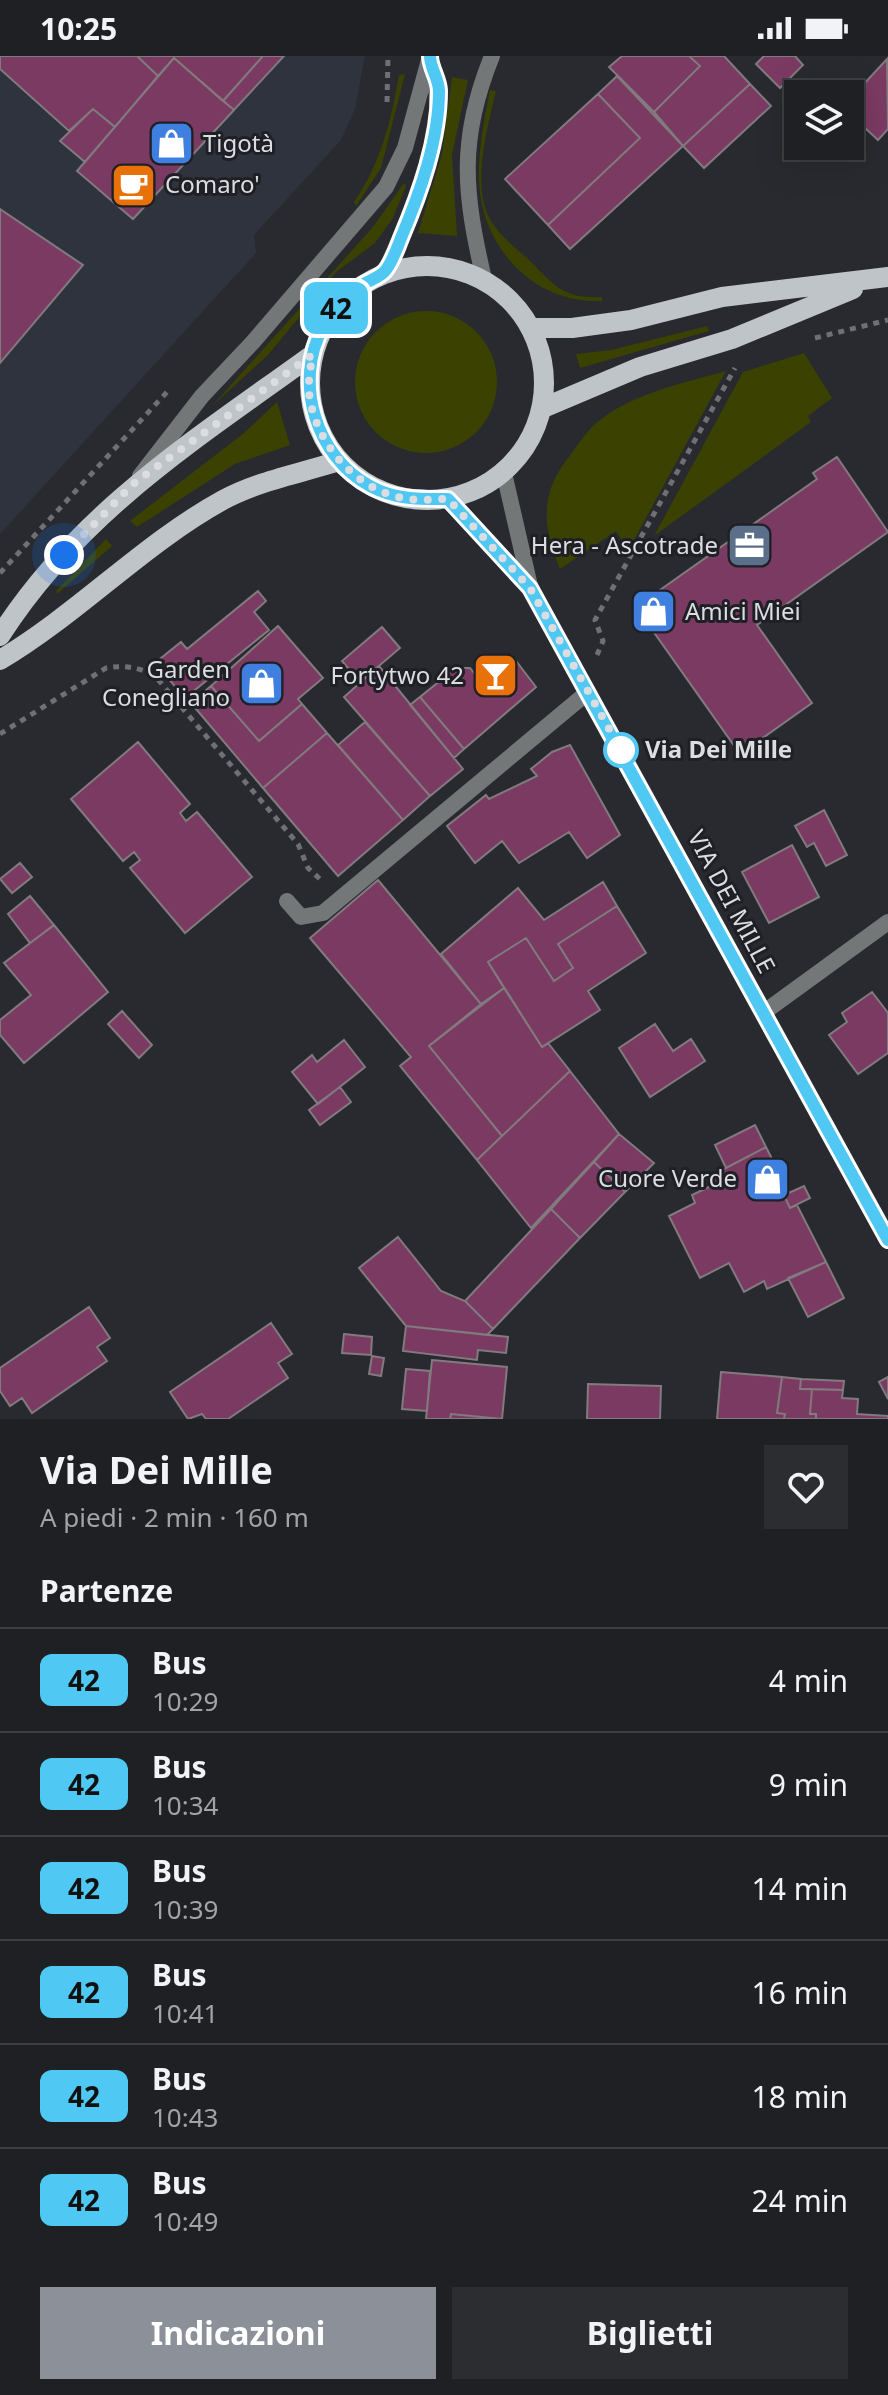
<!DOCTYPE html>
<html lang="it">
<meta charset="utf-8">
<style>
body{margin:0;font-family:"Noto Sans",sans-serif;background:#2b2d30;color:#f1f3f6;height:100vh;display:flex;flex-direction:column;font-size:30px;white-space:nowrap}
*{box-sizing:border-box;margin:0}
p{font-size:26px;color:#a1a3a6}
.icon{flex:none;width:44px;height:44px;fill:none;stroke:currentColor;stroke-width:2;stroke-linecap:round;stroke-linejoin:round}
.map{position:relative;height:1363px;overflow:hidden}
.sheet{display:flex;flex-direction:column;background:#1e2023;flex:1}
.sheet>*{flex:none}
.badge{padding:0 16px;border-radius:12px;font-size:28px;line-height:52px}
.tools{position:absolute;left:784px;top:24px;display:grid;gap:16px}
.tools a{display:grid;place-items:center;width:80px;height:80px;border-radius:0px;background:#1e2023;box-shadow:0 8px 32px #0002,0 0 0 2px #3c3e41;font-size:40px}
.you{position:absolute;width:40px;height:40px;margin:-20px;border:6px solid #fff;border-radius:50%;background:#1a73e8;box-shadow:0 0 0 12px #1a73e833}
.map>.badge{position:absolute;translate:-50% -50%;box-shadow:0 0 0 4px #fff}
h2{padding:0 40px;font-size:30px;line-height:72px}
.round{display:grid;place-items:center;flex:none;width:84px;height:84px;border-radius:0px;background:#2b2d30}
.summary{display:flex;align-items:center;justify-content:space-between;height:136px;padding:0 40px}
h1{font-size:38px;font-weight:700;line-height:60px}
.button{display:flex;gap:16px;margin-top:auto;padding:16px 40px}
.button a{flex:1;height:92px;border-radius:0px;background:#8c9099;color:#fff;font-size:32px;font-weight:700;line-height:92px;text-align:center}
.button a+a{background:#2b2d30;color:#f1f3f6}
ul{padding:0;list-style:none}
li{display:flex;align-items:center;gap:24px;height:104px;padding:0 40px;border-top:2px solid #3c3e41}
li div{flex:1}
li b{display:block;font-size:30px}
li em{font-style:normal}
li .badge{min-width:88px;font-weight:700;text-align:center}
.status{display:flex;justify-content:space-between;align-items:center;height:56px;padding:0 40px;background:#1e2023;direction:ltr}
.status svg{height:22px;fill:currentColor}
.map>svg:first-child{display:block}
.built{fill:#2f333e}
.green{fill:#3b4101}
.building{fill:#7b3a62;stroke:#817a7e;stroke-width:2}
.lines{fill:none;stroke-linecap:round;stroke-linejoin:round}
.path{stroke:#6e7074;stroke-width:5;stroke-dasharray:6 6;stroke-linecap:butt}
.service{stroke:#747778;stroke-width:16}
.minor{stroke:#747778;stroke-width:16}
.tertiary{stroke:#747778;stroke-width:16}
.primary{stroke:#bec4c8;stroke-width:20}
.line-casing{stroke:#fff;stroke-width:18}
.line{stroke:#50c8f4;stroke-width:12}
.walk{stroke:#dbdde0;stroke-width:8;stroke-dasharray:0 14.4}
.stop-dot{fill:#fff;stroke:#50c8f4;stroke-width:4}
.labels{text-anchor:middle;stroke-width:6;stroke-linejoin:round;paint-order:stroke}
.poi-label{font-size:24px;fill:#dbdde0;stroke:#1e2025;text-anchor:end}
.stop-label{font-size:24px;font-weight:bold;fill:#dbdde0;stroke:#1e2025;text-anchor:start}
.street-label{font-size:24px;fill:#dbdde0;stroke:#1e2025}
</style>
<div class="status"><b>10:25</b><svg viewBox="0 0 49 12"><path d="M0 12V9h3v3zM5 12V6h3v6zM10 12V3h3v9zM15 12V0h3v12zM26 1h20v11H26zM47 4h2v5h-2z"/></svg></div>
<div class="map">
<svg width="888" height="1363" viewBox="0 0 888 1363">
<rect width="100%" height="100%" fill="#282a2f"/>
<!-- built -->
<path class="built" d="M0 0H365L355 53 341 84 254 179 256 197 0 478Z"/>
<!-- green -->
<path class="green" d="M405 18 381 112 356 150 354 146C381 107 391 65 399 19Z
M452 21 468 24 452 99 457 180 418 177 442 98Z
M490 34 496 35C488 69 471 130 490 163 499 180 520 195 533 208 556 232 567 243 602 241V245C534 248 482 192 479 126 478 94 484 65 490 34Z
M404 127 406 130 393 162 375 187 336 216 268 299 212 350 373 171Z
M355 326a71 71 0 1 1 142 0a71 71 0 1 1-142 0Z
M707 270 709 275 580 312 576 298 611 294Z
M804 297 832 342 808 360 811 366 654 480 743 316Z
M726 315 628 495 616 475 560 513C542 469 539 437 571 398 578 388 586 377 594 369 628 338 684 327 726 315Z
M277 346 290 389 235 408 137 471 130 465 244 377Z
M106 483 112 490 57 538 56 535Z"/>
<!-- building -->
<path class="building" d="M0 0H137L158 20 115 71 93 53 69 75 0 13Z
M137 0H263L223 45 174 2 158 20Z
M263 0H284L234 54 223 45Z
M622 0H689L700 10 654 56 609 11Z
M689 0H724L750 28 683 90 654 56 700 10Z
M764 0H795L803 9 780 32 756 8Z
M174 2 234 54 133 163 77 115Z
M887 3 888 73 878 84 850 58V43Z
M617 20 683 90 570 193 548 169 640 82 598 38Z
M750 28 771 50 704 112 683 90Z
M598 38 640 82 548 169 505 123Z
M93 53 115 71 85 106 60 85Z
M0 153 83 209 0 307Z
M837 401 888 476 757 569 812 647 740 698 636 551 817 423 813 417Z
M258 535 266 545 254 556 269 574 185 642 155 607 181 586 187 593Z
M278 570 323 622 298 643 302 648 259 685 211 630Z
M382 571 400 592 360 626 342 605Z
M503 601H513L536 631 464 693 420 641 456 612H470L478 622Z
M379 610 463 713 430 740 344 641Z
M211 630 259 685 302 648 327 677 263 732 191 647Z
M420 641 464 693 454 702 410 649Z
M365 666 430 740 403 764 338 689Z
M327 677 403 764 338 820 263 732Z
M138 686 190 748 180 757 186 765 197 756 252 821 185 877 130 812 140 804 134 796 123 805 71 743Z
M570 689 620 779 587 802 569 776 519 807 502 785 475 807 447 770 486 739 489 743 537 720 531 713 552 696Z
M824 754 847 799 826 810 814 787 807 791 795 770Z
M792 789 819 841 769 867 742 816Z
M20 807 32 821 12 837 0 823Z
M378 824 481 948 429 990 502 1080 477 1104 400 1010 411 1001 310 882Z
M603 826 617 850 558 888 573 912 554 925 526 882 488 906 504 932 481 948 441 898 518 832 544 864Z
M30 840 54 869 30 887 8 858Z
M617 850 646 897 588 935 600 954 542 991 488 906 526 882 554 925 573 912 558 888Z
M54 869 108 936 24 1007 0 979V964L31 939 4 907Z
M504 932 542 991 548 987 570 1015 502 1080 429 990Z
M872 936 888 957V997L858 1018 829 979 847 966 842 957Z
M122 955 152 989 139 1002 108 968Z
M655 968 673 995 691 983 705 1005 650 1041 619 992Z
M344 984 365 1011 318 1048 292 1016 312 999 317 1006Z
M570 1015 619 1078 531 1172 477 1104Z
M340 1031 351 1046 320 1069 309 1054Z
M755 1069 766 1091 726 1112 715 1089Z
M619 1078 654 1107 625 1136 594 1106Z
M766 1091 789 1137 784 1139 790 1152 797 1149 826 1206 767 1233 764 1225 744 1236 729 1207 700 1222 669 1160 695 1147 692 1139 711 1130 707 1122Z
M594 1106 625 1136 580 1182 551 1153Z
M804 1130 810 1142 790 1152 784 1139Z
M551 1153 580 1182 493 1273 465 1245Z
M398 1181 441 1235 465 1245 493 1273 487 1279 406 1270 359 1212Z
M826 1206 844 1242 808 1261 788 1222Z
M89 1251 110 1282 97 1291 107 1305 32 1357 22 1342 10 1350 0 1335V1312Z
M271 1267 292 1298 278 1307 288 1322 228 1363H206L202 1358 188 1363 170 1336Z
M406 1270 508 1281 506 1297 478 1294 477 1304 403 1295Z
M344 1278 372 1281 371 1299 342 1297Z
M372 1300 384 1302 381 1320 369 1318Z
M432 1304 507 1311 502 1363 451 1358 450 1363H426Z
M406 1313 430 1315 427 1355 402 1353Z
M721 1316 782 1321 777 1357 785 1358 784 1363H717Z
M782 1321 801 1323 800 1333H812L810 1358H816V1363H784L785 1358 777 1357Z
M888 1321V1343L879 1326Z
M801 1323 844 1325 843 1334 800 1333Z
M588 1328 661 1330 660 1363H587Z
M812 1333 843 1334 842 1342 858 1343 857 1358 888 1360V1363H816V1358H810Z
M451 1358 502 1363H450Z"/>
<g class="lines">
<!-- path -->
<path class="path" d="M387 46 388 0
M815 282 888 264
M0 517 167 336
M597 599 603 585 595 564 735 312
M0 678 106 612C124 609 139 611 155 620L298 788 308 812 322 825"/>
<!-- service -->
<path class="service" d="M287 845 301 861 323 857 588 636"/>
<!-- minor -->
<path class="minor" d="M763 957 888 866"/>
<!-- tertiary -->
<path class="tertiary" d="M384 217C413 156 454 72 430 6
M484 223C464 137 458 84 492 0
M504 417 530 530
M140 420 202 340 253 286 386 131 405 92 430 0
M448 443 530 532 888 1184"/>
<!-- primary -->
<path class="primary" d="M310 327a117 117 0 1 1 234 0a117 117 0 1 1-234 0Z
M532 272H572L631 264 722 241 888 221
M543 352 640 311 732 283 853 233
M0 580C79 456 196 383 312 299
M0 604C79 557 143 488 223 444 258 425 301 417 339 405"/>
</g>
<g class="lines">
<defs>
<path id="line" d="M430 0C430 12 439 23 439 35 439 84 420 137 401 182 397 192 392 207 385 215 379 222 367 225 359 231 344 241 332 256 323 271 293 326 316 401 370 430 395 444 421 443 448 443L530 532 888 1184"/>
</defs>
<!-- line casing -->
<use href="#line" class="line-casing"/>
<!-- line -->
<use href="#line" class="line"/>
<!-- walk -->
<path class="walk" d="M64 499 133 428 312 299C311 311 308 324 309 336 314 387 358 438 410 443 422 445 435 443 448 443L530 532 621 694"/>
</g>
<!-- icons -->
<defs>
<symbol id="shop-square" viewBox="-11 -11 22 22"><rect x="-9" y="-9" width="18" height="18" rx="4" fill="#3f7fe0" stroke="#1e2025"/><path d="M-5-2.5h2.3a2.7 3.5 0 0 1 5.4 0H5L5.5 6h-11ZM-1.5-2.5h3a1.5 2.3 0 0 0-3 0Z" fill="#fff"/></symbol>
<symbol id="cafe-square" viewBox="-11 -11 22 22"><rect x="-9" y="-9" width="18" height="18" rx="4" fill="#e8710a" stroke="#1e2025"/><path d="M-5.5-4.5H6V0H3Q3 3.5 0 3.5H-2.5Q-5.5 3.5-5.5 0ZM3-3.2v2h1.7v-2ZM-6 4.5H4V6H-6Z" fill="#fff"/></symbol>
<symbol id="office-square" viewBox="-11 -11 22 22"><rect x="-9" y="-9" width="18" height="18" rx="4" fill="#5c6f8a" stroke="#1e2025"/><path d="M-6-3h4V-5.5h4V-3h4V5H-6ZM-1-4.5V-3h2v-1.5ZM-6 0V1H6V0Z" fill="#fff"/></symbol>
<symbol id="bar-square" viewBox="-11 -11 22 22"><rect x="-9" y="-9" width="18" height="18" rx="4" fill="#e8710a" stroke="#1e2025"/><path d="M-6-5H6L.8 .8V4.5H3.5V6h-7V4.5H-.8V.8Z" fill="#fff"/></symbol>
</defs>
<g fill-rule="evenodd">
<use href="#shop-square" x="146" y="62" width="51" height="51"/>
<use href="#cafe-square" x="108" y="104" width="51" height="51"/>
<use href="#office-square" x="724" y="464" width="51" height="51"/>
<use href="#shop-square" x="628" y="530" width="51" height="51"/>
<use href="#bar-square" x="470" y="594" width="51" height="51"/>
<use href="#shop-square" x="236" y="602" width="51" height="51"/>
<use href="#shop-square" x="742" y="1098" width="51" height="51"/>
</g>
<!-- markers -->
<circle class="stop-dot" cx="621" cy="694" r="16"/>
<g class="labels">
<!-- poi labels -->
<g class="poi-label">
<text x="203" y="96" text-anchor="start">Tigotà</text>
<text x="165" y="137" text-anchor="start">Comaro'</text>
<text x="718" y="498">Hera - Ascotrade</text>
<text x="685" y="564" text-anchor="start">Amici Miei</text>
<text x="230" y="622">Garden<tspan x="230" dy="28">Conegliano</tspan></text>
<text x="464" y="628">Fortytwo 42</text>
<text x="737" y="1131">Cuore Verde</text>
</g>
<!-- stop labels -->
<g class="stop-label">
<text x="645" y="702">Via Dei Mille</text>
</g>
<!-- street labels -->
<g class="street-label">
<text transform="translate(731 846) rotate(62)" y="8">VIA DEI MILLE</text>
</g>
</g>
</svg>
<div class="tools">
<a><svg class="icon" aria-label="layers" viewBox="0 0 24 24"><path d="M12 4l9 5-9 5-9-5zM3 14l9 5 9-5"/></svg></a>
</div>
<div class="you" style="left:64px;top:499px"></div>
<b class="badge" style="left:336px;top:252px;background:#50c8f4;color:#111">42</b>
</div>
<section class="sheet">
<div class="summary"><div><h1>Via Dei Mille</h1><p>A piedi · 2 min · 160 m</p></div><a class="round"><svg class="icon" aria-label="heart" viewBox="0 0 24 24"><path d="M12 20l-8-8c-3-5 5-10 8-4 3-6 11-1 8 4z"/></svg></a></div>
<h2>Partenze</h2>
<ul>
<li><span class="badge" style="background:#50c8f4;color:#111">42</span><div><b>Bus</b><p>10:29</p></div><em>4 min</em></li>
<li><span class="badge" style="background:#50c8f4;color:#111">42</span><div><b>Bus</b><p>10:34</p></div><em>9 min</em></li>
<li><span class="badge" style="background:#50c8f4;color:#111">42</span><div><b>Bus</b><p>10:39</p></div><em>14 min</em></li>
<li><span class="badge" style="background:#50c8f4;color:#111">42</span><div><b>Bus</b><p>10:41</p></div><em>16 min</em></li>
<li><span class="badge" style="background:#50c8f4;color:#111">42</span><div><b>Bus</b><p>10:43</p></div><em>18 min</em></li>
<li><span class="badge" style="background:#50c8f4;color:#111">42</span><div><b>Bus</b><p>10:49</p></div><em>24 min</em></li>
</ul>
<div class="button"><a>Indicazioni</a><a>Biglietti</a></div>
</section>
